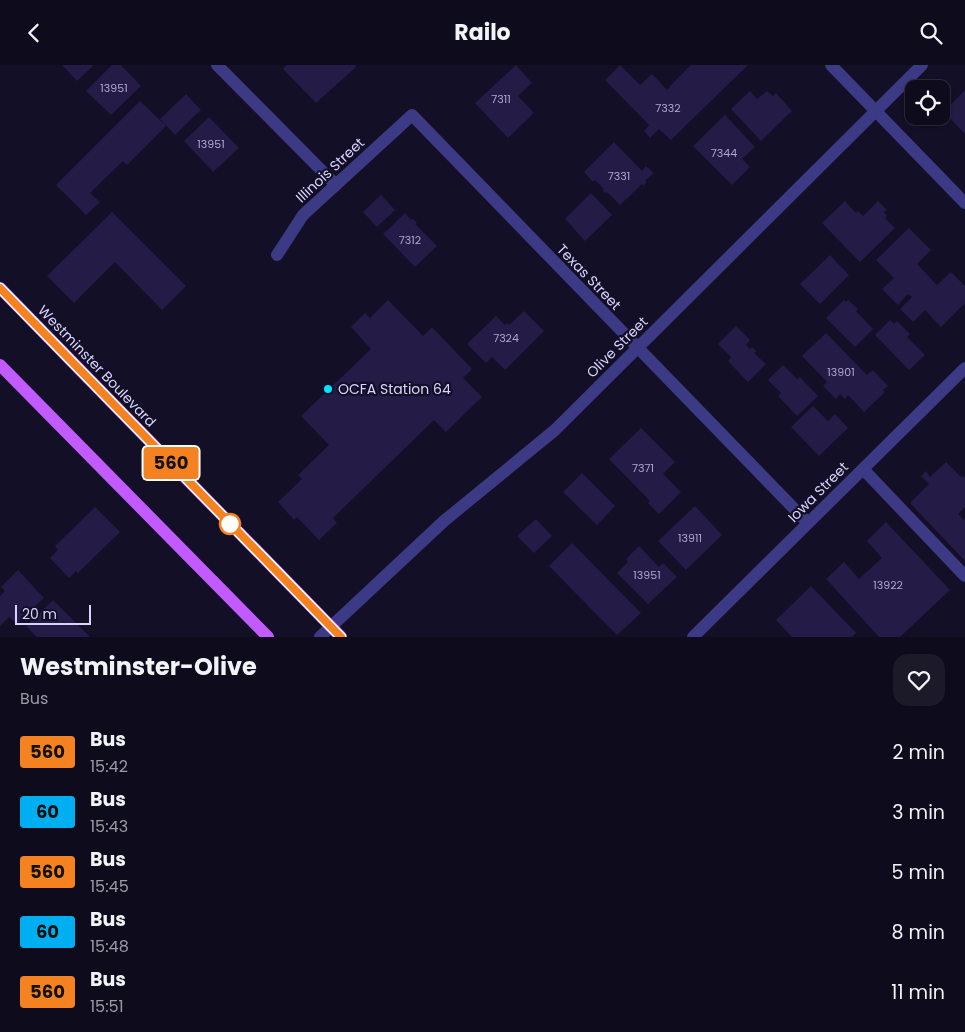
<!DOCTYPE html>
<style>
body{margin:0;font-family:Poppins,sans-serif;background:#1c1929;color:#f1f3f6;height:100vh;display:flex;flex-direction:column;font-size:19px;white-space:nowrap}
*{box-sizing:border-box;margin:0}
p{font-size:16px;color:#9b9ba3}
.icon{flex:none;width:28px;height:28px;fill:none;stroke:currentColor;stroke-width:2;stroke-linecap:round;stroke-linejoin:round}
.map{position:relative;height:572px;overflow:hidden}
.details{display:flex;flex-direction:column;background:#0e0b1c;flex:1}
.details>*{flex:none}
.badge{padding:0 10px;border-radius:4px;font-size:18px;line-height:32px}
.fabs{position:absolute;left:905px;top:15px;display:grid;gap:10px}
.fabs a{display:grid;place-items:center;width:45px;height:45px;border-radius:10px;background:#0e0b1c;box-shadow:0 1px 4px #0004,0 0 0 1px #2e2b3b;font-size:25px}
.scale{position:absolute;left:15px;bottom:12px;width:76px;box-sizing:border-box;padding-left:5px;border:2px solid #d9d4ff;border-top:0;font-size:14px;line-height:18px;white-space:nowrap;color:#d9d4ff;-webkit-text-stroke:4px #130f26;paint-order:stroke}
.map>.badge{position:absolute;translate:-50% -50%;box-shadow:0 0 0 2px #fff}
.round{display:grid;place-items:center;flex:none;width:52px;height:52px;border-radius:15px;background:#1c1929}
.summary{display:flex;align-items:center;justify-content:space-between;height:85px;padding:0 20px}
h1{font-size:24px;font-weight:700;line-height:38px}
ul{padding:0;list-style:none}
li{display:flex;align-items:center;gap:15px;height:60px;padding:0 20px}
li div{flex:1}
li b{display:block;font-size:19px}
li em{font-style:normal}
li .badge{min-width:55px;font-weight:700;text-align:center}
header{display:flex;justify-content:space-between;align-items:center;height:65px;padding:0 20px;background:#0e0b1c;font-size:22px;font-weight:700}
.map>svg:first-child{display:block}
.building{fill:#241b47}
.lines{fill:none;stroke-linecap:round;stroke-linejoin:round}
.service{stroke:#3d3a85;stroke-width:12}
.minor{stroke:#3d3a85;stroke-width:12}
.tertiary{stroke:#3d3a85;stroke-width:12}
.primary{stroke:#c25bff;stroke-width:12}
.line-casing{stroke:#fff;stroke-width:11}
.line{stroke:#f48221;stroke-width:8}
.poi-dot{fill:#00e5ff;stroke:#130f26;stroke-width:2}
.stop-dot{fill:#fff;stroke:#f48221;stroke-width:2.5}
.labels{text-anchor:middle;stroke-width:4.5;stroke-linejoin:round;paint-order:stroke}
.number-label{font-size:11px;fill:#aca6d1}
.street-label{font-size:14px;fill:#d9d4ff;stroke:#130f26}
.poi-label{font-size:14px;fill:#d9d4ff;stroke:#130f26;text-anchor:start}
</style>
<header><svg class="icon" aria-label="back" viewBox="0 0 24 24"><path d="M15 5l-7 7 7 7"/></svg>Railo<svg class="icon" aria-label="search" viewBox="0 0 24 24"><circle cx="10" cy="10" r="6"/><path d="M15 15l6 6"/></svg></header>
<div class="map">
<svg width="965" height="572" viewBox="0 0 965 572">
<rect width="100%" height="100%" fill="#130f26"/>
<!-- building -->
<path class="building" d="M62 0H94L77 16Z
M112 0H121L141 21 111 50 86 26Z
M287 0H356L355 3 316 38 283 4Z
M516 0 532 18 518 31 534 48 508 73 475 38Z
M620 0 640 20 652 9 667 25 670 23 669 22 691 0H748L671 75 659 64 650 73 644 66 649 60 605 15Z
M965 25V69L944 47Z
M750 26 757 34 767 26 773 31 776 28 792 46 761 76 731 44Z
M186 29 201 45 175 70 160 54Z
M140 36 166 61 127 100 123 96 90 128 100 137 86 150 56 120Z
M725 50 755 82 742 94 750 102 732 120 693 81Z
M209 52 239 83 213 107 184 76Z
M614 77 642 106 646 101 654 108 645 116 647 117 643 121 642 119 620 140 607 127 605 128 602 125 604 124 595 115 593 117 584 107Z
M591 128 612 150 585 176 565 154Z
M381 130 395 145 377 162 363 147Z
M845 136 856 148 858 146 863 151 878 136 887 145 884 147 887 151 885 153 895 163 860 197 822 158Z
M112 147 186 221 162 245 115 197 74 238 47 211Z
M405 148 411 155 413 154 417 158 415 159 437 181 415 202 383 169Z
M909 163 931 185 917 199 937 220 951 207 965 221V238L941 262 925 245 913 257 900 244 912 232 908 229 898 240 882 224 894 213 876 195Z
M830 190 849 210 820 239 800 219Z
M388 235 423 271 432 262 472 304 463 313 482 332 446 367 434 355 333 453 337 458 319 475 297 452 294 455 278 437 302 414 298 410 329 380 301 351 371 284 351 262 365 248 370 253Z
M844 235 846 237 848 235 858 244 856 246 873 264 855 282 826 253Z
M524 246 544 266 505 305 492 292 486 298 467 279 496 251 505 260 507 258 509 260Z
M890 255 894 259 897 256 910 269 907 272 925 290 909 305 875 270Z
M736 261 750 275 746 280 750 284 752 282 756 286 754 288 766 299 748 317 728 296 731 292 718 279Z
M826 268 867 310 873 305 888 321 883 325 885 327 864 347 848 330 845 334 840 329 836 334 823 321 827 317 802 291Z
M783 300 797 314 800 312 818 331 797 351 778 331 781 328 768 315Z
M813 341 828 356 835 349 848 363 819 391 791 362Z
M641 363 675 397 663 409 681 427 659 449 648 438 650 436 609 394Z
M946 397 961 412 962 410 965 413V442L958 449 964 455 965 453V496L911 439V437L929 419 921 411 926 406 930 412Z
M582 408 615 441 597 460 563 427Z
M695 441 722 470 686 505 658 476Z
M95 442 120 467 78 508 76 506 69 513 50 493 58 485 55 481Z
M536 454 552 471 534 488 517 471Z
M886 457 950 525 900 572H879L826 514 844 497 859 514 882 493 867 476Z
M572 478 641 548 617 570 549 501Z
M639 481 659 502 663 498 677 512 648 539 617 508 628 497 626 494Z
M18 505 44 533 17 559 9 552 0 561V531L5 526 1 522Z
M811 521 856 568 852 572H792L776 555Z
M53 535 90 572H37L26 561Z"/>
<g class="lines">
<!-- service -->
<path class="service" d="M217 0 336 120
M863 404 965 511"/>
<!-- minor -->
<path class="minor" d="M831 0 965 138
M277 190 303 150 412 50 808 458
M693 572 965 303"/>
<!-- tertiary -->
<path class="tertiary" d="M320 572 444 456 555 365 922 0"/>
<!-- primary -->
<path class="primary" d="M0 223 341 572
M0 300 268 572"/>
</g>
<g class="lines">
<defs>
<path id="line" d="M0 223 341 572"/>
</defs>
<!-- line casing -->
<use href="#line" class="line-casing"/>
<!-- line -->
<use href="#line" class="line"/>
</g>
<!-- markers -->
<circle class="poi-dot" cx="328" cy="324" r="5"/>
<circle class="stop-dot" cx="230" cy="459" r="10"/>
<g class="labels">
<!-- number labels -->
<g class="number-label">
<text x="114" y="27">13951</text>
<text x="501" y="38">7311</text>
<text x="668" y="47">7332</text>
<text x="211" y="83">13951</text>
<text x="724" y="92">7344</text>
<text x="619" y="115">7331</text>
<text x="410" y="179">7312</text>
<text x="506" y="277">7324</text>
<text x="841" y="311">13901</text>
<text x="643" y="407">7371</text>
<text x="690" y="477">13911</text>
<text x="647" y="514">13951</text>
<text x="888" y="524">13922</text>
</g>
<!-- street labels -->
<g class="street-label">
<text transform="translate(330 105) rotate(-43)" y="5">Illinois Street</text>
<text transform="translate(589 212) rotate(46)" y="5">Texas Street</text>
<text transform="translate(617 282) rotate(-45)" y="5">Olive Street</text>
<text transform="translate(97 301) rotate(46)" y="5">Westminster Boulevard</text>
<text transform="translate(818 427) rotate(-45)" y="5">Iowa Street</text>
</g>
<!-- poi labels -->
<g class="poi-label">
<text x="338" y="329">OCFA Station 64</text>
</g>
</g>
</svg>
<div class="fabs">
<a><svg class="icon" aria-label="locate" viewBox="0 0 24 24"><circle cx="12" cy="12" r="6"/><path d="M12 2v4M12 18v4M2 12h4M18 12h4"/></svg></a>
</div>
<div class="scale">20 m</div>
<b class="badge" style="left:171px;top:398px;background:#f48221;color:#111">560</b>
</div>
<section class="details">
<div class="summary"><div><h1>Westminster-Olive</h1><p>Bus</p></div><a class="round"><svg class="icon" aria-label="heart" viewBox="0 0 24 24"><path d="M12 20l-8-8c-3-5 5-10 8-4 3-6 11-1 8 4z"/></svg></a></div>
<ul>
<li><span class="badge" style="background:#f48221;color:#111">560</span><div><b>Bus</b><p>15:42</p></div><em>2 min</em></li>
<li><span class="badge" style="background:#00aff2;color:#111">60</span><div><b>Bus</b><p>15:43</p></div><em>3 min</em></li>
<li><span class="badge" style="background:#f48221;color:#111">560</span><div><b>Bus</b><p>15:45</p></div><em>5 min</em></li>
<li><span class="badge" style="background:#00aff2;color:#111">60</span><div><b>Bus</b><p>15:48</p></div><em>8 min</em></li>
<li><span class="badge" style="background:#f48221;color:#111">560</span><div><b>Bus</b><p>15:51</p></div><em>11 min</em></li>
</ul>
</section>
